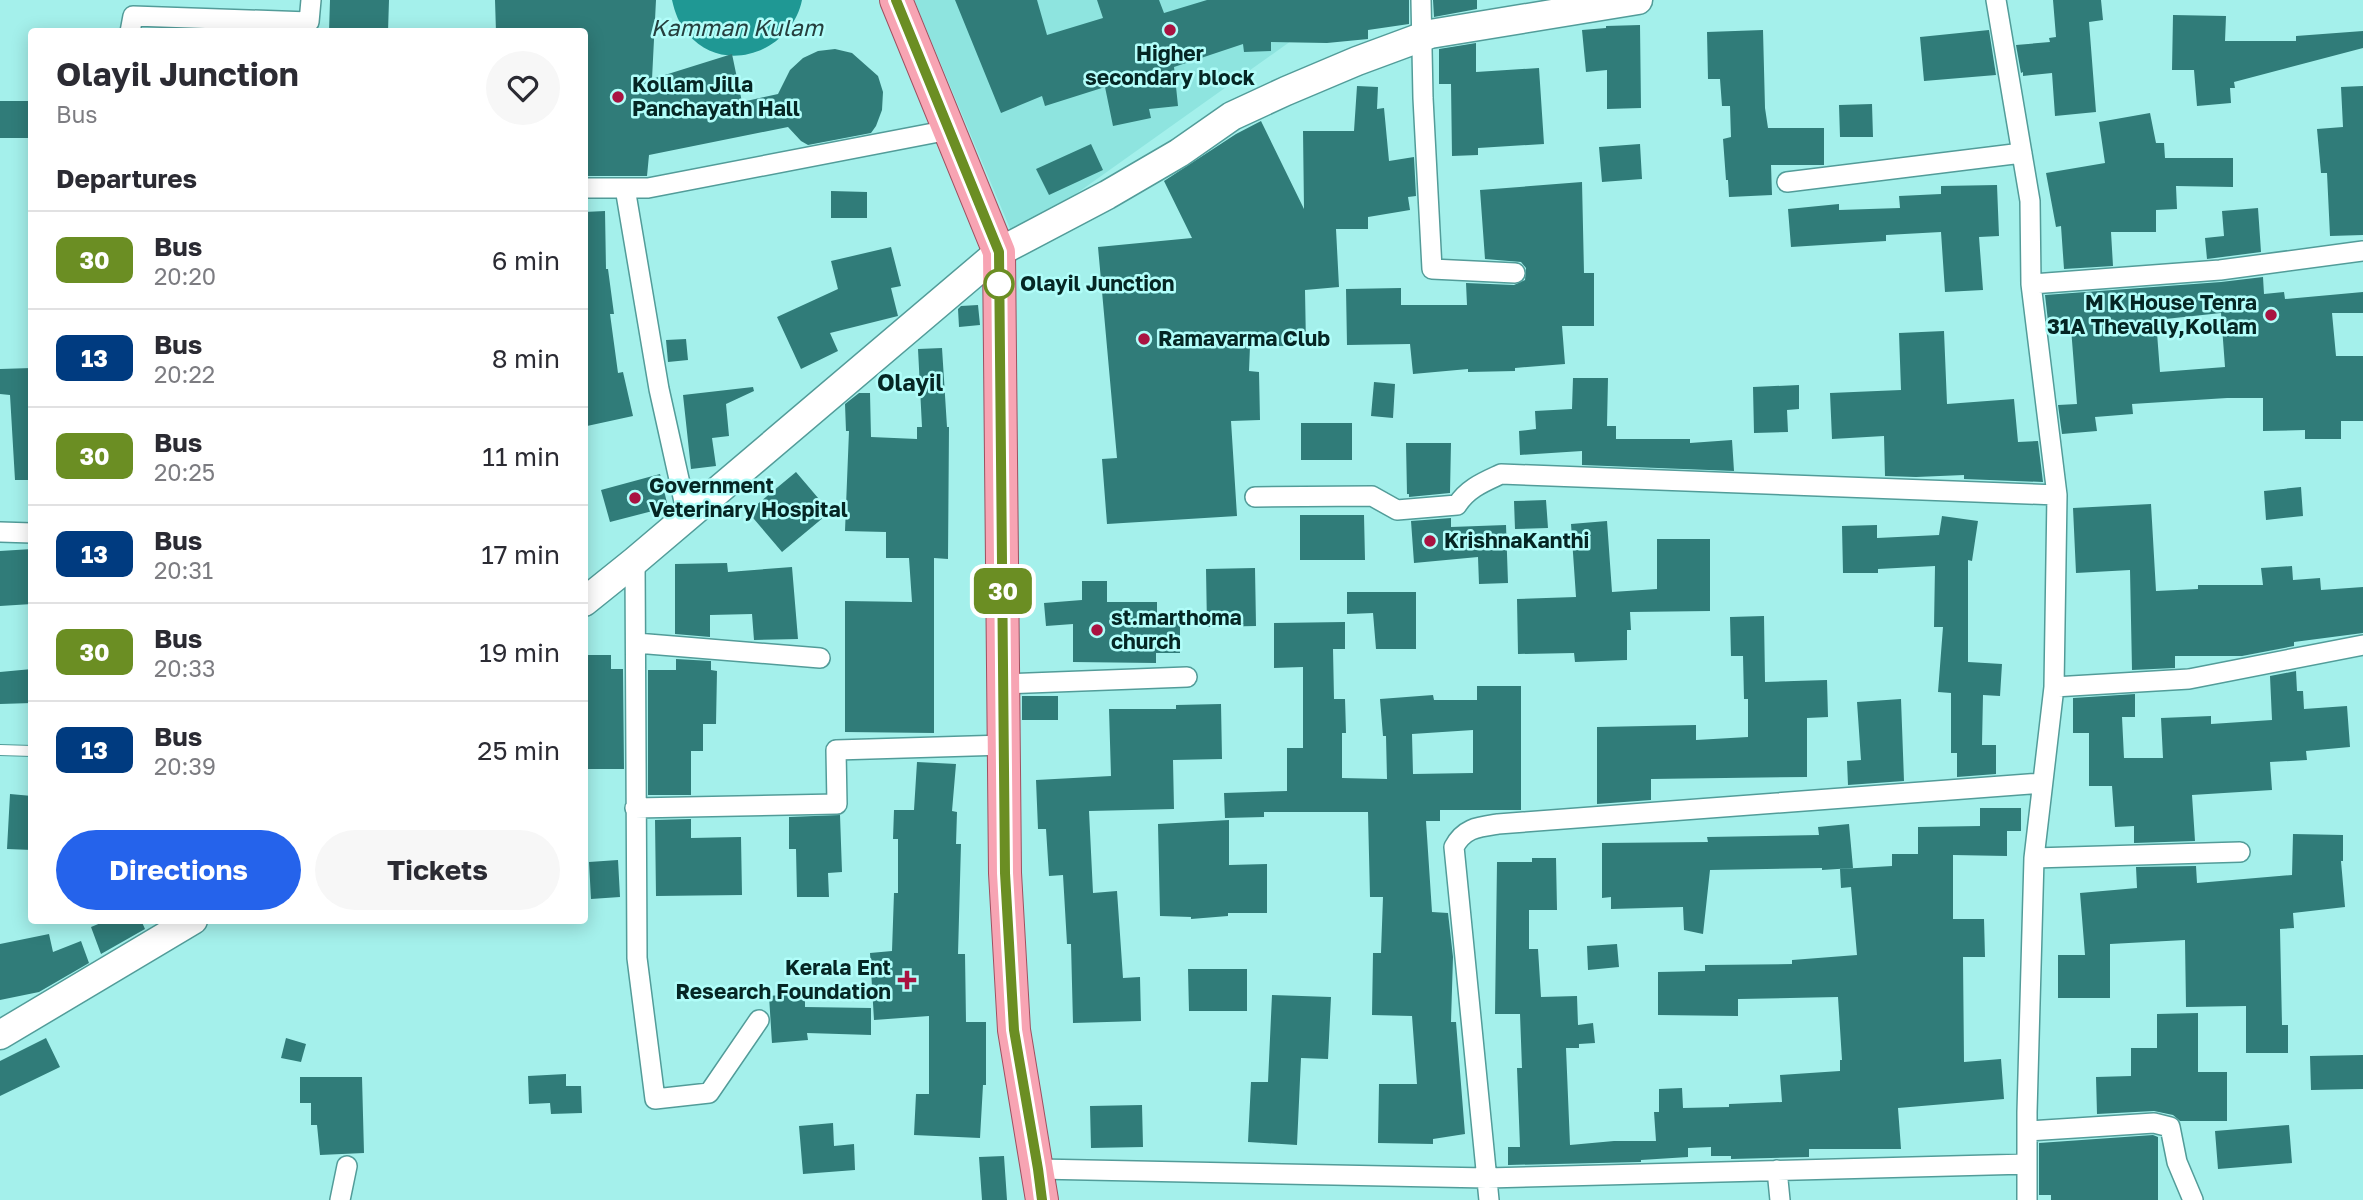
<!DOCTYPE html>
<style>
body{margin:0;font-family:"Golos Text",sans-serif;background:#f7f7f7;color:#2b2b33;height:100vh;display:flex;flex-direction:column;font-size:26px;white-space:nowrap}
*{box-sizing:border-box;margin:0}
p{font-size:23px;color:#7c7c81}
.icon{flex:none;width:38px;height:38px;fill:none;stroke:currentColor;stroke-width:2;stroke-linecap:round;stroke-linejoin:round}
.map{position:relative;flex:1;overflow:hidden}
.panel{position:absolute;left:28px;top:28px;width:560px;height:896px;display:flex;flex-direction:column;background:#fff;border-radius:7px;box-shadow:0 4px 18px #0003}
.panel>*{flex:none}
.badge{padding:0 14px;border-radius:10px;font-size:24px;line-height:46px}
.map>.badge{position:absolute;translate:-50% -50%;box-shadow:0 0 0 4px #fff}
h2{padding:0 28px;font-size:26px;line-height:63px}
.round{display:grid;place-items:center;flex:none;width:74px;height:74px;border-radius:37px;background:#f7f7f7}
.headline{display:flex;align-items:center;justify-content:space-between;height:119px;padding:0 28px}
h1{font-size:33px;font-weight:700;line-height:52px}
.cta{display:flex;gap:14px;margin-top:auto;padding:14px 28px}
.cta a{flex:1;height:80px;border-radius:42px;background:#2563eb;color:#fff;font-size:28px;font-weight:700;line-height:80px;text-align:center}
.cta a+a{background:#f7f7f7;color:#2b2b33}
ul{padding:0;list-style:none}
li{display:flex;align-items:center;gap:21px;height:98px;padding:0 28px;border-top:2px solid #e1e1e2}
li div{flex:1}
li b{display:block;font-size:26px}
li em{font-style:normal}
li .badge{min-width:77px;font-weight:700;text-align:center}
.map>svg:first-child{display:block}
.built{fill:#8ee4df}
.water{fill:#1f9894}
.building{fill:#307c79;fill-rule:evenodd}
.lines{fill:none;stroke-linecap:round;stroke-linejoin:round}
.lane-casing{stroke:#529c99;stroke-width:12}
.street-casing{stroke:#529c99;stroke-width:22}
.secondary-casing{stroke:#529c99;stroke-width:31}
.primary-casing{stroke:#9e5060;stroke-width:34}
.lane{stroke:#fff;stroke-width:10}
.street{stroke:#fff;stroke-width:19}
.secondary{stroke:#fff;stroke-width:28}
.primary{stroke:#f7a4b3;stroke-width:32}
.line-casing{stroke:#fff;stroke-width:16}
.line{stroke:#6b8e23;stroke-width:10}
.poi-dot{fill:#a91341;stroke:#b1fdf9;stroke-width:2.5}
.stop-dot{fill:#fff;stroke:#6b8e23;stroke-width:3.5}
.labels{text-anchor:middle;stroke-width:5;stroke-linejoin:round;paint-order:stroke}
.poi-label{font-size:21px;font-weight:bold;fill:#052624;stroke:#b1fdf9;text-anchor:start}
.stop-label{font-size:21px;font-weight:bold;fill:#052624;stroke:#b1fdf9;text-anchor:start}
.water-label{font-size:23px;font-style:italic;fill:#263f3e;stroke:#b1fdf9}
.neighbourhood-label{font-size:23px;font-weight:bold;fill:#052624;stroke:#b1fdf9}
</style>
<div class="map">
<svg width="2363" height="1200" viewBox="0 0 2363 1200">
<rect width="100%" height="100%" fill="#a4f0eb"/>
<!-- built -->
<path class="built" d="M914 0H1283L1291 41 1014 238Z"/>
<!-- water -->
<path class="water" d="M672 0H802C792 51 724 77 688 34 679 24 675 13 672 0Z"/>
<!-- building -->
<path class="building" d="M330 0H389L388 32H329Z
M495 0H656L652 79 732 54 742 102 778 94 790 70 803 58 818 51 835 49 852 53 878 76 883 92 882 110 876 126 871 133 808 145 801 141 788 127 649 155 647 176H587L584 163V32H496Z
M955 0H1037L1047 35 1103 18 1097 0H1159L1164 13 1207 0H1409V24L1368 30V39L1327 43 1271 42V51L1244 52 1243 44 1174 67 1178 106 1149 109 1151 118 1113 126 1105 87 1045 106 1042 96 1001 113Z
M1433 0H1477V9L1434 17Z
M2053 0H2101L2103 20 2089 22 2096 112 2055 116 2052 73 2023 76V72L2021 73 2016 45 2050 42 2049 38 2056 37Z
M2173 15 2226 16 2225 41H2296V36L2363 31V48L2234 82 2235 88H2230L2231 103 2197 106 2194 70H2172Z
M1640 25 1641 108 1607 109V70L1586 72 1582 30 1606 28V26Z
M1763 30 1765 108 1768 128H1824V165H1771L1772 195 1729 197 1728 180H1726L1723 139 1731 137 1730 106H1722L1720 79H1708L1707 32Z
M1989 30 1996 75 1924 81 1920 37Z
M1476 43V72L1539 68 1544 144 1478 148V155L1452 156 1451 84H1439V49Z
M1357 86 1378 87 1377 109 1384 108 1389 161 1414 157 1416 196 1408 197 1410 210 1368 217V229H1336L1339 287 1305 290 1306 346H1250L1249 371 1259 372 1260 420 1231 421 1237 516 1107 524 1102 459 1117 458 1098 247 1192 238 1164 181 1236 134 1261 121 1304 209 1303 131H1354Z
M2363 86V235L2330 236 2327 173H2321L2317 129 2343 127 2341 87Z
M0 101H32V138H0Z
M1872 104 1873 137H1840L1839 105Z
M2150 113 2156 143H2164L2165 158H2233V187L2176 186 2177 209 2156 210V232H2111L2113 266 2064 269 2061 226 2056 227 2046 173 2105 163 2099 122Z
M1091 144 1103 170 1049 195 1036 169Z
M1640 144 1642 179 1602 182 1599 147Z
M1582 182 1584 273H1594V326H1562L1565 364 1515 368V371L1468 372V369L1413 374 1410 344 1347 345 1346 289 1401 288V305H1467L1466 283 1514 285 1525 280 1526 268 1521 262 1485 259 1480 190Z
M1997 185 1999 236 1979 237 1983 290 1945 292 1941 232 1886 235V241L1791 247 1788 209 1839 204V210L1900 208 1899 196 1941 194V186Z
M831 191 867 192V218H831Z
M2258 208 2261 252 2207 259 2205 238 2224 236 2222 211Z
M605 211 606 269H608L614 314H610L618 373 623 372 633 416 587 426 584 415V212Z
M891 247 901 286 891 288 898 316 830 333 838 351 801 369 777 317 838 289 831 261Z
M2263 277 2264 294 2284 292 2285 299 2363 292V313H2332L2336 356H2363V421H2341V439H2305V430L2263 431V398H2227L2132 404 2133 414 2095 417 2097 431 2062 434 2058 405 2077 404 2071 328 2049 330 2045 295 2221 282ZM2221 313 2225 367 2160 372 2156 320Z
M978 305 980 325 959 327 958 309 961 306Z
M1944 331 1947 404 2014 399 2018 442 2038 441 2043 482 1964 479V475L1916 477 1885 476 1884 436 1832 439 1830 393 1901 390 1899 333Z
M686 339 688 360 668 362 666 340Z
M942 348 947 427H949L948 559 934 558V733L845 732V601L912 602 909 558H886V532L845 531 849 431H846L845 404 859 393H870L871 437 917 439V427H922L918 349Z
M32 368V480H15L10 395 0 394V369Z
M1573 378H1608L1607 426H1616V439H1690V443L1732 440 1734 471 1582 465V451L1520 455 1519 431 1536 429 1535 411 1572 409Z
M1374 382 1395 384 1393 418 1371 416Z
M1799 385V409L1787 410 1788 432 1754 433 1753 387Z
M753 387 754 391 726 404 729 436 712 438 716 466 691 469 683 395Z
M1301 423H1352V460H1301Z
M1406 443H1451L1450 493 1409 497V494H1407Z
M796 472 830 512 782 552 748 512Z
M660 474 668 507 610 522 601 490Z
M2301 487 2303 516 2266 520 2264 491Z
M1546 500 1548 528 1515 529 1514 501Z
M2151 504 2156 591 2198 589V585H2263L2261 568 2292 566 2293 580 2320 578 2321 590 2363 587V633L2294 642V646L2242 656H2175V668L2132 670 2130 570 2076 573 2073 508Z
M1300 515H1364L1365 560H1300Z
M1942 516 1978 521 1972 561 1968 560V662L2002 664 2000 696 1983 695 1982 745H1996V774L1957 777V753H1951V693L1938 692 1943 627H1934L1935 566 1878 569V573H1843L1842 526 1877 525V538L1939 535Z
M1451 518V527L1506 525 1508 583 1479 584 1478 557 1414 563 1411 521Z
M1607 521 1612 592 1657 589V539H1710V611L1630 612 1631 630H1627V660L1575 662 1574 653 1518 654 1517 599 1576 597 1571 524Z
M32 549V604L0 606V551Z
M727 563 728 572 792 567 798 639 754 640 752 614 710 615V637L675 634V564Z
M1255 568 1256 626 1207 627 1206 569Z
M1082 581H1107V602H1157V620H1180V653H1156V663L1073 662V624L1046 626 1044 603 1082 600Z
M1347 592H1416V649H1376L1373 613 1347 614Z
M1764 616 1765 682 1827 680 1828 717 1807 718V777L1651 779V800L1597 804V727L1696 725V740L1748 737V699H1744L1743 656H1731L1730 617Z
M1345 622V649H1333L1334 699H1345L1346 733H1342V778L1387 779 1386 736H1383L1380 699 1433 695 1434 700H1477V686H1521V810H1440V821H1426L1432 912 1448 913 1453 957 1451 1022H1456L1465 1134 1433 1139V1144L1378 1143 1379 1084H1417L1412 1016 1372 1015 1373 953H1381L1383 897H1370L1368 812H1264V817L1225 818 1224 793 1287 791V748H1303V667L1274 668V623ZM1473 730V773L1413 774 1412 734Z
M584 655H611V669H623L624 769H584Z
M676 659 711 661V670L717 671 716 724H703V751H691V795H648V670H676Z
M32 669V703L0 704V672Z
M2296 671 2297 691H2303L2304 709 2347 706 2350 747 2306 751 2307 760 2270 762 2272 790 2192 795 2195 841 2134 843V826L2115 827 2112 786H2089V733H2073V698L2135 694V717H2122L2124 758H2163L2161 718 2211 716V724L2272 720 2270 676Z
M1022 696H1058V720H1022Z
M1901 699 1904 781 1848 785 1847 761 1861 760 1857 702Z
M1221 704 1222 759 1173 760 1174 809 1089 811 1093 893 1117 891 1123 978 1140 977 1141 1021 1073 1023 1071 944H1067L1063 875 1049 876 1046 829H1038L1036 780 1111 776 1109 709H1176V705Z
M917 762 956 764 952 811 957 812 956 844H961L958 954H965L966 1022H986V1085H983L980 1138 914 1135 916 1094H929V1016L874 1020 870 953 892 951 894 893H898V839H893L894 810H914Z
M10 794 32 796V850L7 849Z
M1980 808H2021V831H2007V856L1953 855V919H1984L1985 957H1963L1964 1062 2001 1059 2004 1099 1898 1108 1901 1149H1809V1157L1731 1159V1156H1711V1147L1688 1148V1157L1641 1160V1162L1508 1165V1147H1520L1517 1068H1522L1520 1014H1495L1497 862H1532V858H1556L1557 910H1529V949H1538L1541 997 1577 996 1578 1025 1593 1023 1595 1043 1579 1044V1048H1566L1570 1145 1614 1141H1656L1654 1112H1659V1089L1682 1088 1683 1108 1729 1107V1104L1782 1102 1780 1075 1840 1071V1060H1842L1838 997 1738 999V1016L1658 1015V972L1705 971V965L1792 964V960L1857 955 1851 887 1841 888 1840 869 1892 866V854H1918V827L1980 826Z
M840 815 842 872 828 873 829 897H797L796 849H789V817Z
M691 819V838L741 837 742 895 656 896 655 820Z
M1229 820V865L1267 864V913H1228V916L1191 919V917L1160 916 1158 824Z
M1849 824 1853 868 1822 870V868L1710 870 1703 934 1684 930 1683 907 1611 909V897L1602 898V843L1708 842 1707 837 1819 835 1818 827Z
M2293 834 2343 835V861H2341L2345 907 2293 913 2294 928 2280 929 2282 1025H2288V1053H2246V1006L2186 1007 2185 940 2110 944V998H2058V955H2085L2080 893 2137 888 2136 867 2196 866 2197 883 2292 875Z
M618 860 620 897 591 899 589 862Z
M108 920H141L145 929 101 954 91 927Z
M49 934 53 952 81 941 89 963 39 992 0 1000V944Z
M1617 944 1619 967 1588 970 1587 946Z
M1188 969H1247V1011H1189Z
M805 993V1007L871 1008V1035L807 1033 808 1040 772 1043 769 996Z
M1272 995 1331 997 1328 1059 1301 1058 1297 1145 1248 1142 1251 1082H1268Z
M2198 1013V1072H2227V1121H2180L2173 1115 2154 1111 2097 1114 2096 1077 2131 1076V1048H2157V1014Z
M46 1038 60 1067 0 1096V1061Z
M286 1038 306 1044 301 1062 281 1058Z
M2363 1055V1089L2311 1090 2310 1056Z
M566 1074V1086H581L582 1113 551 1114 550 1103 529 1104 528 1076Z
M300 1077H362L364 1153 320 1155 317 1125H311V1103H300Z
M1142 1105 1143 1147 1091 1148 1090 1106Z
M833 1123 834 1146 854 1144 855 1170 803 1174 799 1126Z
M2289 1125 2292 1163 2218 1169 2215 1131Z
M2153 1135 2158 1137V1200H2051V1195H2039V1143Z
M1004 1156 1007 1200H982L979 1157Z"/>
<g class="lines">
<defs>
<path id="lane" d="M0 750 32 751"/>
<path id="street" d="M1421 0 1423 98 1432 269 1515 273
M1996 0 2030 201 2031 284 2057 495 2054 687 2189 679 2363 645
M130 32 133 16 309 22 311 0
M1787 182 2022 153
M584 188H648L949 130
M625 188 659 389 687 515
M2031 284 2220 270 2363 251
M1255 497 1372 496 1397 510 1457 505C1468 488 1484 482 1501 474L2057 495
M0 532 32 533
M635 561 637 958 655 1099 709 1093 759 1020
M636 643 820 658
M1004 684 1187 677
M635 808 837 804 836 750 1005 745
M2034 858 2240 852
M2027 1131 2154 1123 2170 1127 2177 1162 2193 1200
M1038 1169 1487 1178 2027 1164
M1777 1170 1780 1200
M340 1200 347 1166
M1489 1200 1454 847C1464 828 1478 827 1498 824L2042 783
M2027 1200V1112L2034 858 2054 687"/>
<path id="secondary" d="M584 602 635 561 999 252 1107 195 1179 153 1232 116 1286 91 1357 61 1430 34 1638 0
M0 1035 193 920"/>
<path id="primary" d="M896 0 999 252 1005 873 1014 1030 1042 1200"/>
</defs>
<!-- lane casing -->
<use href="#lane" class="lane-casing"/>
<!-- street casing -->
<use href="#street" class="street-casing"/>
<!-- secondary casing -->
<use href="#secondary" class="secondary-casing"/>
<!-- primary casing -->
<use href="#primary" class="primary-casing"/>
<!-- lane -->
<use href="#lane" class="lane"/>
<!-- street -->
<use href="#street" class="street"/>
<!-- secondary -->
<use href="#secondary" class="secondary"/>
<!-- primary -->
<use href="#primary" class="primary"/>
</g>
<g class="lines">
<defs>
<path id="line" d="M896 0 999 252 1005 873 1014 1030 1038 1169 1042 1200"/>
</defs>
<!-- line casing -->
<use href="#line" class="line-casing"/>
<!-- line -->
<use href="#line" class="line"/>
</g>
<!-- markers -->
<g class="poi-dot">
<circle cx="1170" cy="30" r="7"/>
<circle cx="618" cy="97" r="7"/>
<circle cx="2271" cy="315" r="7"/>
<circle cx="1144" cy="339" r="7"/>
<circle cx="635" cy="498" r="7"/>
<circle cx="1430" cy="541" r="7"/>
<circle cx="1097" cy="630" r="7"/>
<path d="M903.5 969.5h7v7h7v7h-7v7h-7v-7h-7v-7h7z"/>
</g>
<circle class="stop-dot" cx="999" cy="284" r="14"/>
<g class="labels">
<!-- poi labels -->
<g class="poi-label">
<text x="1170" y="61" text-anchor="middle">Higher<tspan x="1170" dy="24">secondary block</tspan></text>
<text x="632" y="92">Kollam Jilla<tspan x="632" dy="24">Panchayath Hall</tspan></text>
<text x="2257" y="310" text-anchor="end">M K House Tenra<tspan x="2257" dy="24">31A Thevally,Kollam</tspan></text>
<text x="1158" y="346">Ramavarma Club</text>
<text x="649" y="493">Government<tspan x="649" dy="24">Veterinary Hospital</tspan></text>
<text x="1444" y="548">KrishnaKanthi</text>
<text x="1111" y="625">st.marthoma<tspan x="1111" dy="24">church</tspan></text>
<text x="891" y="975" text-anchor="end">Kerala Ent<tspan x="891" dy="24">Research Foundation</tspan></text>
</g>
<!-- stop labels -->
<g class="stop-label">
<text x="1020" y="291">Olayil Junction</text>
</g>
<!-- water labels -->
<g class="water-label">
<text x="737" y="36">Kamman Kulam</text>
</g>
<!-- neighbourhood labels -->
<g class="neighbourhood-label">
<text x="910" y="391">Olayil</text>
</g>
</g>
</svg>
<b class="badge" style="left:1003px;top:591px;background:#6b8e23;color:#fff">30</b>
<section class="panel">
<div class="headline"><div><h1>Olayil Junction</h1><p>Bus</p></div><a class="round"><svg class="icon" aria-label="heart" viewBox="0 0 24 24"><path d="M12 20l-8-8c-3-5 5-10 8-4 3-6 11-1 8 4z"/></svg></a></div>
<h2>Departures</h2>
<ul>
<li><span class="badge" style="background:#6b8e23;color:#fff">30</span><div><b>Bus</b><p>20:20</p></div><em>6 min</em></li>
<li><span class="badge" style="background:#003b80;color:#fff">13</span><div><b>Bus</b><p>20:22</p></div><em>8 min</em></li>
<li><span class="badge" style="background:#6b8e23;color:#fff">30</span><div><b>Bus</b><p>20:25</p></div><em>11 min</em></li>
<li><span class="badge" style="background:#003b80;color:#fff">13</span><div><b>Bus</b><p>20:31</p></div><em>17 min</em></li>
<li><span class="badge" style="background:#6b8e23;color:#fff">30</span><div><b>Bus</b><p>20:33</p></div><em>19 min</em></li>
<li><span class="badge" style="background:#003b80;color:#fff">13</span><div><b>Bus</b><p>20:39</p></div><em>25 min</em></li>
</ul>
<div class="cta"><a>Directions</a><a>Tickets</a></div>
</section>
</div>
